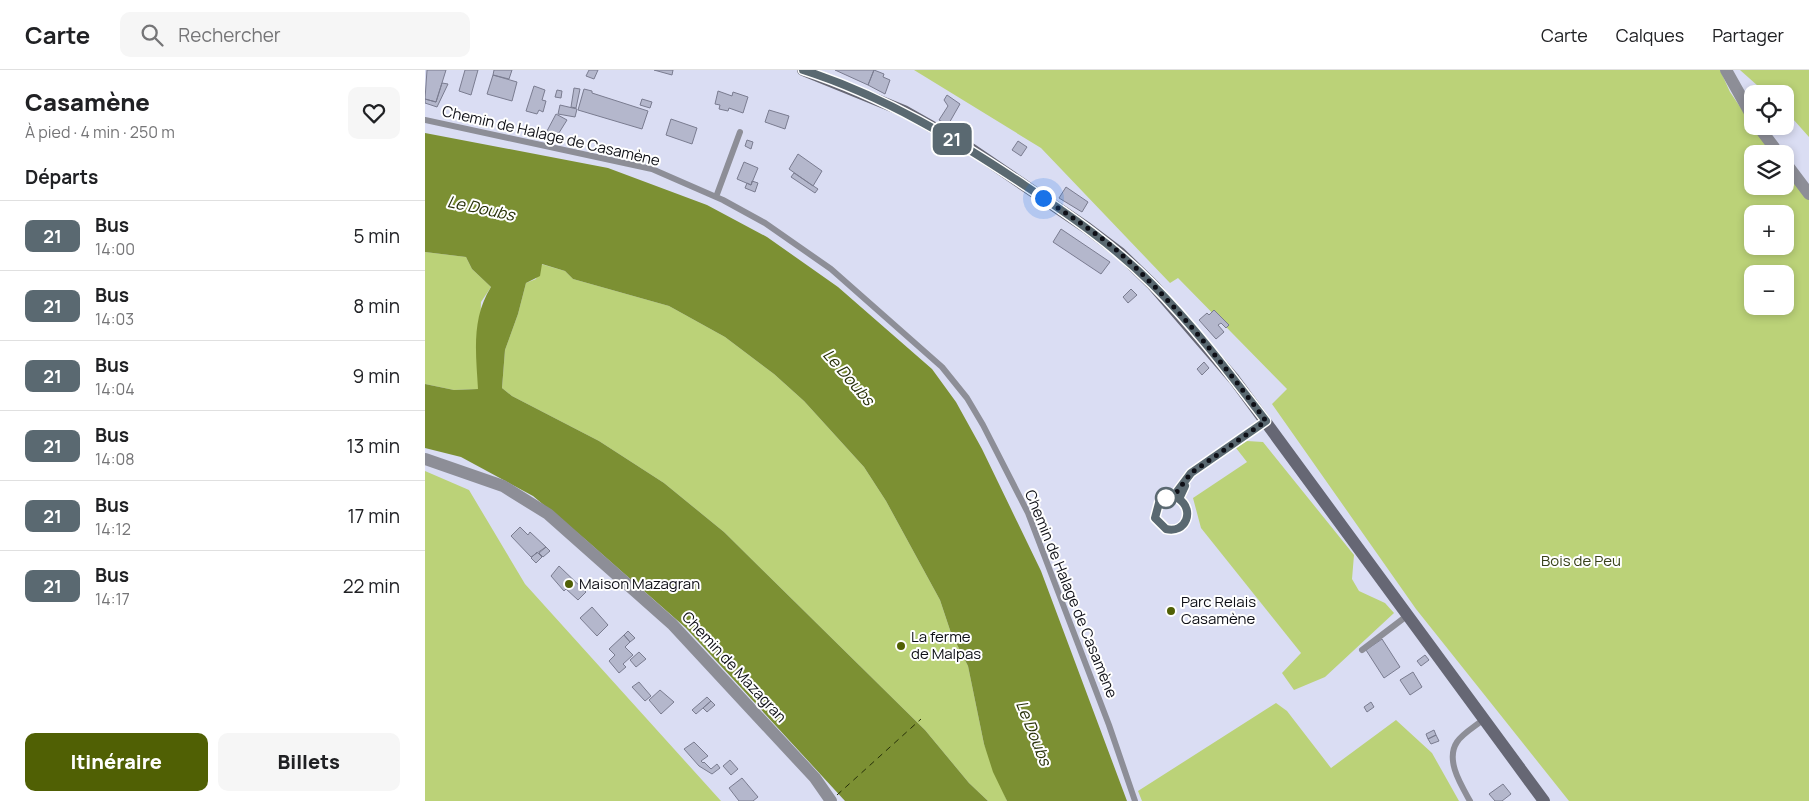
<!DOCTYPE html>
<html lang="fr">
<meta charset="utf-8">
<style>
body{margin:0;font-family:Manrope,sans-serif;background:#f6f6f6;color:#202124;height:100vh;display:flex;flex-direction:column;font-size:19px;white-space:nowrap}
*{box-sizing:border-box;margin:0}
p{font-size:16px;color:#757577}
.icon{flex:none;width:28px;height:28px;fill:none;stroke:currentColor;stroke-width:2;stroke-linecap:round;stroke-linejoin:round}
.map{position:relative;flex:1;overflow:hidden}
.drawer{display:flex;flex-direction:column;background:#fff;width:425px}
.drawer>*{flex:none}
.badge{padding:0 10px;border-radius:8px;font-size:18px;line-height:32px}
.buttons{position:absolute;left:1319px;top:15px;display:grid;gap:10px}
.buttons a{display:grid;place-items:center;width:50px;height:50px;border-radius:10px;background:#fff;box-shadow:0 2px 8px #0003;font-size:25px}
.you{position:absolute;width:25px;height:25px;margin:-12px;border:4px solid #fff;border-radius:50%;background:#1a73e8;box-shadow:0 0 0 8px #1a73e833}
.map>.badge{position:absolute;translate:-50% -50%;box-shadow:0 0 0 2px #fff}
h2{padding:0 25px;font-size:19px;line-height:45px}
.round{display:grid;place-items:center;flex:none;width:52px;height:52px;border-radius:10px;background:#f6f6f6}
.summary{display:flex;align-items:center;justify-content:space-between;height:85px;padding:0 25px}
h1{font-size:24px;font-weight:800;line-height:38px}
.button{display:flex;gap:10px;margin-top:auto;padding:10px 25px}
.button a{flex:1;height:58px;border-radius:10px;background:#506004;color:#fff;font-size:20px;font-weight:800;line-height:58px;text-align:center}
.button a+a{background:#f6f6f6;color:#202124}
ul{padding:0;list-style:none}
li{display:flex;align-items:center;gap:15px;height:70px;padding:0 25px;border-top:1px solid #e0e0e0}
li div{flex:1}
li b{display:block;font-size:19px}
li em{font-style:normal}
li .badge{min-width:55px;font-weight:700;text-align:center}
header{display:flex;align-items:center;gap:30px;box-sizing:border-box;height:70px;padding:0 25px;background:#fff;border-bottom:1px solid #e0e0e0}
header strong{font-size:24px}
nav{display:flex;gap:28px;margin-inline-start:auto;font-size:18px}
.search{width:350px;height:45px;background:#f6f6f6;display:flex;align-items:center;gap:12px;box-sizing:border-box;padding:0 18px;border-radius:10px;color:#757577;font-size:19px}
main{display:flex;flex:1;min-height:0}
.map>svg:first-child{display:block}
.green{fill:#bbd278;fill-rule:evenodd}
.water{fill:#7c9033}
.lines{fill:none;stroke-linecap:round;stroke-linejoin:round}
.ferry{stroke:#273008;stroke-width:1;stroke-dasharray:6 5;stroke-linecap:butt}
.building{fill:#b4b7cc;stroke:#7a7c90}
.lane{stroke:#8d8e97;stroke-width:6}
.street{stroke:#8d8e97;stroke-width:12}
.secondary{stroke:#666774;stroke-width:12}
.line-casing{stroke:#fff;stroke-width:11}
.line{stroke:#5a6971;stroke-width:8}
.walk{stroke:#0e0f16;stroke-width:5;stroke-dasharray:0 9}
.stop-dot{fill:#fff;stroke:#5a6971;stroke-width:2.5}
.poi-dot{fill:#506004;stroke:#fff;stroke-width:2}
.labels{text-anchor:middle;stroke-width:4;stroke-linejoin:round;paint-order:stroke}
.street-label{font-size:15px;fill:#0e0f16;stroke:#fff}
.park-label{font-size:15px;fill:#38411a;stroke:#fff}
.poi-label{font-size:15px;fill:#0e0f16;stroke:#fff;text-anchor:start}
.water-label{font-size:16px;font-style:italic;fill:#273008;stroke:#fff}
</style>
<header>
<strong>Carte</strong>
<div class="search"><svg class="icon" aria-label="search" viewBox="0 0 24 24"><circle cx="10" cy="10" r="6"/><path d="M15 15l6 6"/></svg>Rechercher</div>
<nav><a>Carte</a><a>Calques</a><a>Partager</a></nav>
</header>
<main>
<section class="drawer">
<div class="summary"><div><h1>Casamène</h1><p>À pied · 4 min · 250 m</p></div><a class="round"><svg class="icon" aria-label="heart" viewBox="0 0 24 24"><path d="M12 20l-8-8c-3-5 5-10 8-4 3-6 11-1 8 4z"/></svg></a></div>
<h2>Départs</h2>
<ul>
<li><span class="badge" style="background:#5a6971;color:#fff">21</span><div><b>Bus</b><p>14:00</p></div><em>5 min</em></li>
<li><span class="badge" style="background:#5a6971;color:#fff">21</span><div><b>Bus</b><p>14:03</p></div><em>8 min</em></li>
<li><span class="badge" style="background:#5a6971;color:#fff">21</span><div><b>Bus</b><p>14:04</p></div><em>9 min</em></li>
<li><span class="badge" style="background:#5a6971;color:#fff">21</span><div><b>Bus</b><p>14:08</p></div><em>13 min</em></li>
<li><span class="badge" style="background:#5a6971;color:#fff">21</span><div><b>Bus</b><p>14:12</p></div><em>17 min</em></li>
<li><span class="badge" style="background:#5a6971;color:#fff">21</span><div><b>Bus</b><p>14:17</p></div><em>22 min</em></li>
</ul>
<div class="button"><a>Itinéraire</a><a>Billets</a></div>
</section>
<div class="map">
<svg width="1384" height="731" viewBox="0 0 1384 731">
<rect width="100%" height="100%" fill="#daddf3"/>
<!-- green -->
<path class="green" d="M489 0H1295L1305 22 1347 84H1328V116H1360V100L1384 130V731H1144L991 539 847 334 862 319 753 208 745 213 616 78ZM1328 144H1360V176H1328ZM1328 204H1360V236H1328Z
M1315 0H1384V67L1360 40V24H1342Z
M0 182 41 187 47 199 66 217 56 232 53 319 29 320 0 314Z
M116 194 140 201 148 209 244 236 300 267 349 304 379 331 439 397 461 431 515 530 526 563 543 596 559 674 582 731H563L544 713 500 660 299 462 239 413 174 371 87 326 77 318 80 280 93 244 101 213 111 209Z
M822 371 838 372 929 485 927 509 934 521 960 533 969 543 900 607 869 620 857 603 876 583 776 458 768 428 822 392 811 378Z
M0 401 44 420 100 514 296 731H0Z
M851 633 862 641 906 698 971 650 1007 683 1034 731H717L713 721Z"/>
<!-- water -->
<path class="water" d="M0 63 183 98 282 135 342 167 413 217 507 299 531 332 557 379 616 501 702 731H582L568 702 559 674 543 596 526 563 515 530 461 431 439 397 379 331 349 304 300 267 244 236 148 209 140 201 117 194 115 206 101 213 93 244 80 280 77 318 87 326 174 371 239 413 299 462 500 660 544 713 563 731H420L261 558 161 470 108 426 36 387 0 378V314L29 320 53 319C51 283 46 249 66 217L47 199 41 187 0 182Z"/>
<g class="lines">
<!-- ferry -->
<path class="ferry" d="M412 725 496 649"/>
</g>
<!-- building -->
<path class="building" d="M2 0H21L11 32 0 29Z
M40 0H53L46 25 34 21Z
M69 0H87L84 9 68 5Z
M164 0H173L169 9 161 6Z
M229 0H248L247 5Z
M410 0H449L443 15Z
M449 0 459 4 458 7 465 10 460 24 443 15Z
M68 5 92 12 87 31 62 24Z
M17 13 23 14 12 37 0 33V29L11 32Z
M109 16 120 20 117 30 121 31 118 42 114 40 112 44 101 41Z
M149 18 155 19 151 38 146 37Z
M159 19 167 21V23L223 41 217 59 153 40Z
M132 20 137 21 136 28 130 27Z
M293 21 307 26 308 22 323 27 318 43 304 38 303 41 294 39 295 35 290 34Z
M522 25 535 34 523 55 514 50 523 36 519 30Z
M217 29 227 32 225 38 215 35Z
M135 35 152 39 150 47 133 44Z
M344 40 364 46 360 59 340 52Z
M131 44 142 50 132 66 122 61Z
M246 49 272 58 267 74 241 65Z
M322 70 328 72 326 79 320 76Z
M593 71 602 77 596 86 587 80Z
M373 84 397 101 388 116 364 99Z
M319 92 333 98 326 115 312 109Z
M369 103 393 119 390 123 366 107Z
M327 111 333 113 330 122 320 118 322 113 326 115Z
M641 117 663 132 657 142 634 128Z
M636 159 685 192 676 204 628 172Z
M706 219 712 225 703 233 698 227Z
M789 240 804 255 801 258 796 253 793 255 799 262 791 269 774 250 782 243 784 245Z
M779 292 784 298 777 305 772 299Z
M95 457 103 465 105 462 121 477 106 487 86 466Z
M121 477 125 481 118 487 114 483Z
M112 482 117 487 111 493 106 488Z
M134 496 161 522 153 530 141 519 139 521 126 506Z
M167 537 183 555 172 566 155 548Z
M203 561 210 568 205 572 199 565Z
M199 565 205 572 200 577 208 585 198 594 201 597 194 603 184 591 190 585 184 579Z
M957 569 975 597 959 608 941 580Z
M214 582 221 589 211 597 205 590Z
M1000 585 1004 590 996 596 992 591Z
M988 602 997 617 985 625 975 610Z
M214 612 226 626 220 631 207 617Z
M235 620 249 632 236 644 224 630Z
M282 627 286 631 271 644 267 640Z
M286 631 290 635 282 642 278 638Z
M946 632 949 637 942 642 939 637Z
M1009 660 1011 665 1003 669 1001 664Z
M1011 665 1014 671 1006 674 1003 669Z
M269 672 283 686 276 691 278 693 279 692 286 699 292 694 295 698 287 704 274 696 259 679Z
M305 690 313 699 306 705 298 696Z
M317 708 333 727 328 731H314L304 718Z
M1078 714 1086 724 1077 731H1070L1064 724Z"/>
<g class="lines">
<!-- lane -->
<path class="lane" d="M0 50 227 99 298 130 340 153 406 199 517 297 542 328 558 355 603 443 684 655 710 731
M291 127 315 62
M748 427 765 403 841 351
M731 444a16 16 0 1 1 32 0a16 16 0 1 1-32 0Z
M937 580 983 545
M1045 731C1036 715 1020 690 1032 672 1038 663 1051 656 1059 649"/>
<!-- street -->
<path class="street" d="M1301 0 1328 48
M1333 56 1354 84
M1360 92 1384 124
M0 389 78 416 123 444 247 554 390 708 406 731"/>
<!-- secondary -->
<path class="secondary" d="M378 0 479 41 546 79 662 158 695 183 728 215 809 309 1119 731"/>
</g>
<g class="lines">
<defs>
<path id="line" d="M378 0C459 26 532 70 602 117 646 146 689 176 727 214 769 256 805 304 841 351L766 403 748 427 734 433 730 448 741 459C761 464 770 440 754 429L760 416"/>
</defs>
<!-- line casing -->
<use href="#line" class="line-casing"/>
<!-- line -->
<use href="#line" class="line"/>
<!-- walk -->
<path class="walk" d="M618 128C645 146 672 163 696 184 750 233 797 292 841 351L766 403 748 427 741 428"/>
</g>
<!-- markers -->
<circle class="stop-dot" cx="741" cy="428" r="10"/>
<g class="poi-dot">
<circle cx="144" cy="514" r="5"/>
<circle cx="746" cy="541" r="5"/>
<circle cx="476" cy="576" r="5"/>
</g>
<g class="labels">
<!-- street labels -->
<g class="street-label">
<text transform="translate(126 66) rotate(13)" y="5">Chemin de Halage de Casamène</text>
<text transform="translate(646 524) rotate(68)" y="5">Chemin de Halage de Casamène</text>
<text transform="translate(309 597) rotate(47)" y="5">Chemin de Mazagran</text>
</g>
<!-- park labels -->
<g class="park-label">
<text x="1156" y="496">Bois de Peu</text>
</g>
<!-- poi labels -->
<g class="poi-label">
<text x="154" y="519">Maison Mazagran</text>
<text x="756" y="537">Parc Relais<tspan x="756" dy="17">Casamène</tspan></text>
<text x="486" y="572">La ferme<tspan x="486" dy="17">de Malpas</tspan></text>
</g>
<!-- water labels -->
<g class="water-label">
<text transform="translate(56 138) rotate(12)" y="6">Le Doubs</text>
<text transform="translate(424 307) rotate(49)" y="6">Le Doubs</text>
<text transform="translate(609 663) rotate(68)" y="6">Le Doubs</text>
</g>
</g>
</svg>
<div class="buttons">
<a><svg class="icon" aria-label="locate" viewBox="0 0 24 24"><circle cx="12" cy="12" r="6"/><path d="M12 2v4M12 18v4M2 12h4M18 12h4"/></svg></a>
<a><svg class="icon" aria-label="layers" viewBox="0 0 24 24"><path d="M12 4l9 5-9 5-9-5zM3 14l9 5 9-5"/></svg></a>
<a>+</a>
<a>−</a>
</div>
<div class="you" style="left:618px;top:128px"></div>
<b class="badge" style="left:527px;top:69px;background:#5a6971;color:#fff">21</b>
</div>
</main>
